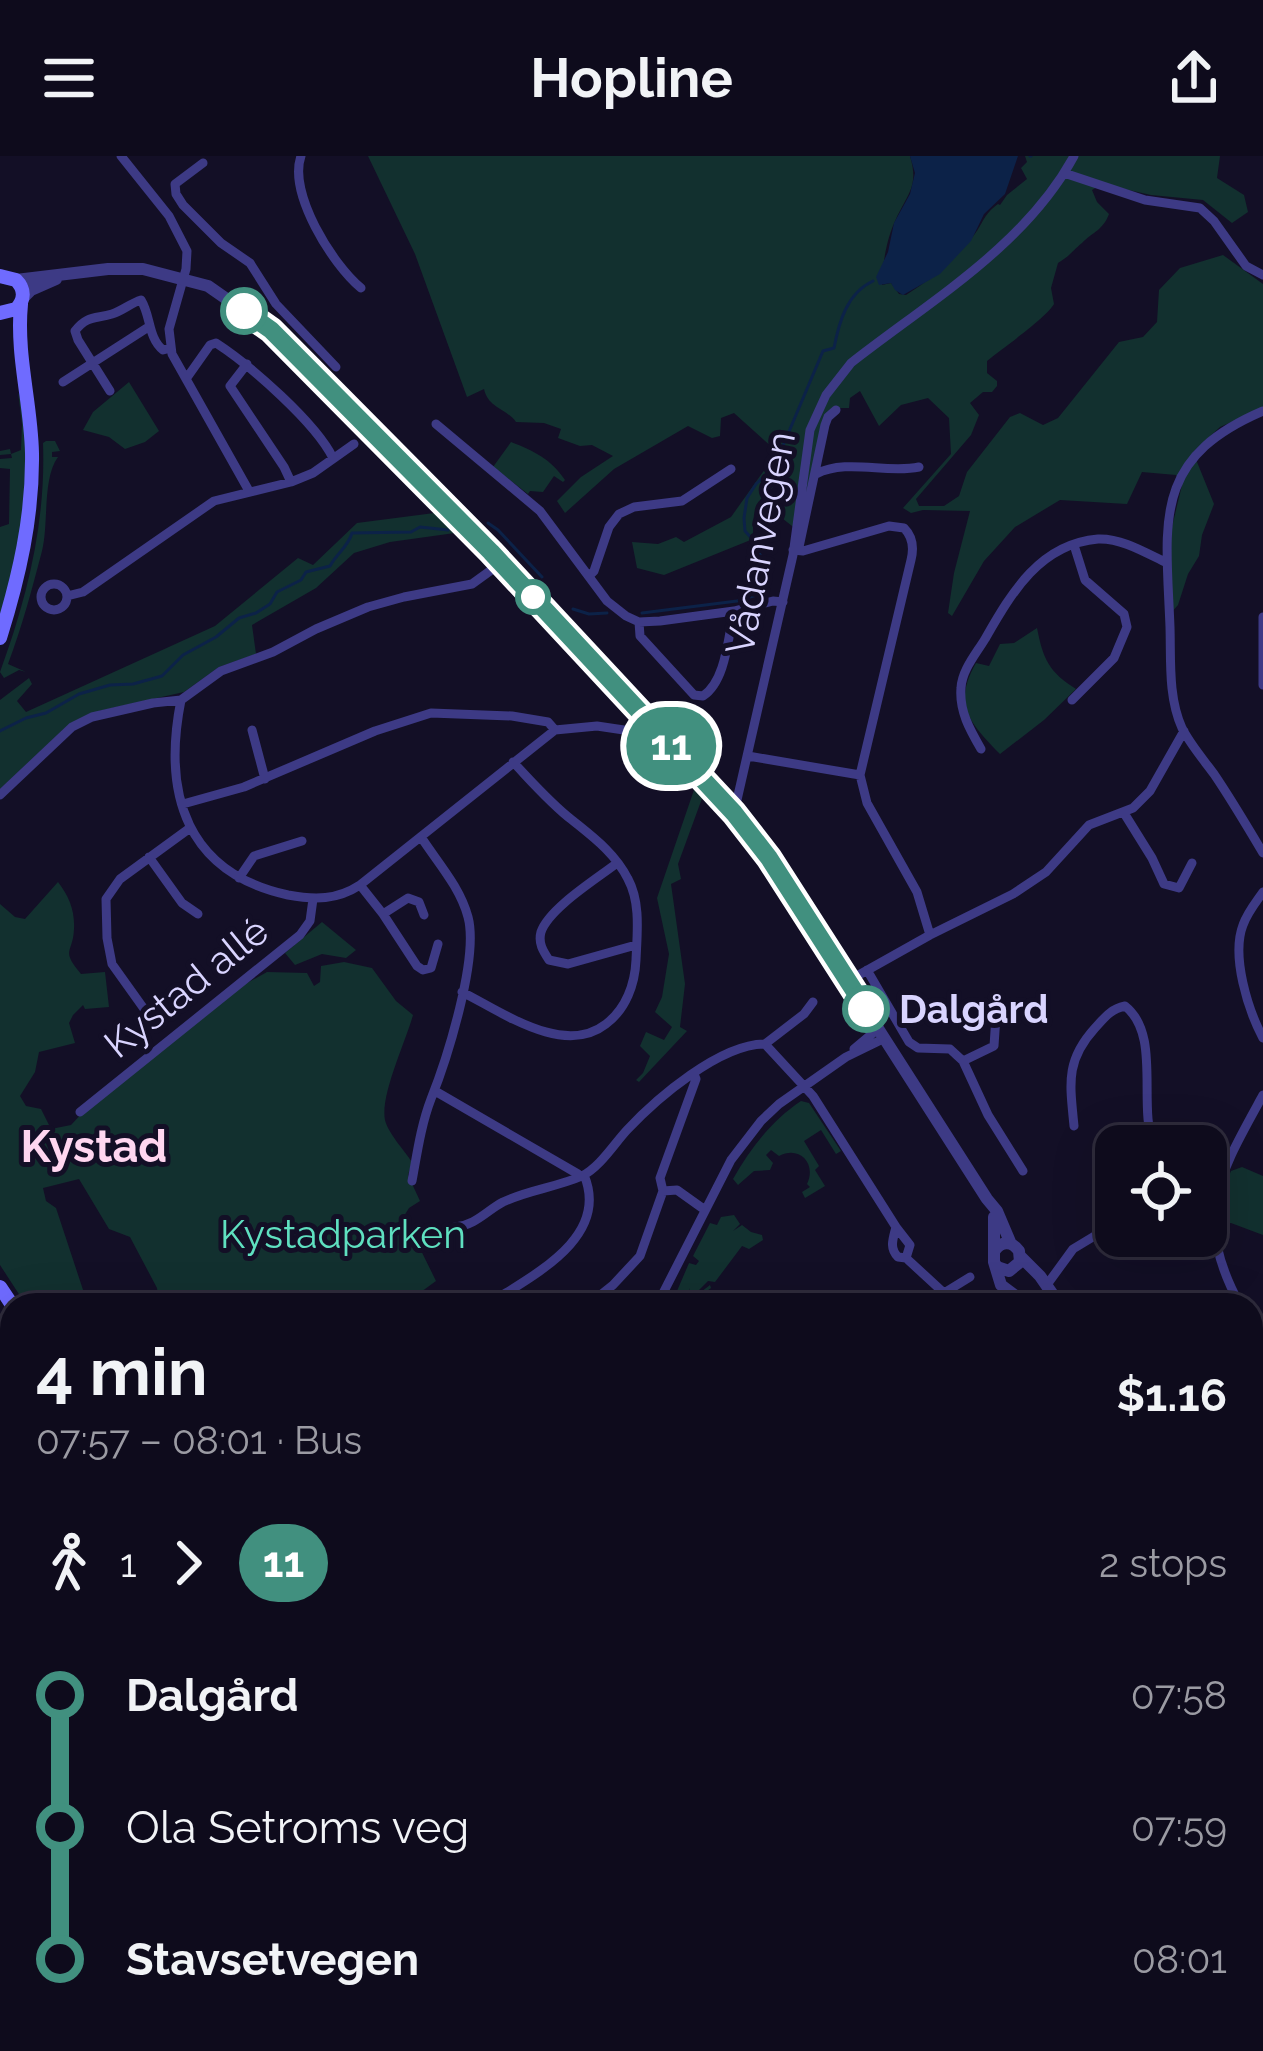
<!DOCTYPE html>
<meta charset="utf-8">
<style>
body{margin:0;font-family:Raleway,sans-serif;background:#1c1929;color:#f1f3f6;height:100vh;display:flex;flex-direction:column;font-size:45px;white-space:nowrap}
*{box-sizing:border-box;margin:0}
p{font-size:39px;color:#9b9ba3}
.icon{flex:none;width:66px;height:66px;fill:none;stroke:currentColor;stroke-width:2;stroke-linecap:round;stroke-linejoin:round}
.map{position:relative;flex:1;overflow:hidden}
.panel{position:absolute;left:0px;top:1137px;width:1263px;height:759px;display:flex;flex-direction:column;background:#0e0b1c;border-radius:36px 36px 0 0;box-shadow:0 12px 48px #0002,0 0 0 3px #2e2b3b}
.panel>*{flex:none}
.badge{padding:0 24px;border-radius:39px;font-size:42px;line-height:78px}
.buttons{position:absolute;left:1095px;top:969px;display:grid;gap:24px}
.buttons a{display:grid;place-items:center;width:132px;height:132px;border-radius:24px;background:#0e0b1c;box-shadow:0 12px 48px #0002,0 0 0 3px #2e2b3b;font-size:60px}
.map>.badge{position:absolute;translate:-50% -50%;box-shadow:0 0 0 6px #fff}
.legs{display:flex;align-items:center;gap:18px;height:132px;padding:0 36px;font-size:39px}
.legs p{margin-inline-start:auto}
.summary{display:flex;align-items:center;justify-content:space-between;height:204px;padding:0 36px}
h1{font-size:66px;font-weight:700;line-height:90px}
ul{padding:0 36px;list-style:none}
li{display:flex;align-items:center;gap:42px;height:132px;font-size:45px}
li i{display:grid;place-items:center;width:18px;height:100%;margin:0 15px;background:currentColor}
li i::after{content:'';width:30px;height:30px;margin:-15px;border:9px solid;border-radius:50%;background:#0e0b1c}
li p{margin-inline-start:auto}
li:first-child i{background:linear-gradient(#0000 50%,currentColor 0)}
li:last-child i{background:linear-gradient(currentColor 50%,#0000 0)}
header{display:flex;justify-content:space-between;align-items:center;height:156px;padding:0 36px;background:#0e0b1c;font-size:54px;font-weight:700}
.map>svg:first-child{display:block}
.green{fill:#12302f}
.water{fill:#0c2248}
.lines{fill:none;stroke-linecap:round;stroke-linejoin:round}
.stream{stroke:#0c2248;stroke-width:3}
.minor{stroke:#3d3a85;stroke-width:9}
.tertiary{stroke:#3d3a85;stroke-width:12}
.secondary{stroke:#6f6bff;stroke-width:14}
.tram{stroke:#00e5ff;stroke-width:3}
.line-1-casing{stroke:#fff;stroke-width:27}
.line-1{stroke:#41907f;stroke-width:18}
.stop-1-dot{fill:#fff;stroke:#41907f;stroke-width:6}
.labels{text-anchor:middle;stroke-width:10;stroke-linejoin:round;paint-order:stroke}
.street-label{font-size:39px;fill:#d9d4ff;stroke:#130f26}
.stop-label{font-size:39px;font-weight:bold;fill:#d9d4ff;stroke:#130f26;text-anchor:start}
.park-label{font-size:39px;fill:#5fe0c0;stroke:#130f26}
.quarter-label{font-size:45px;font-weight:bold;fill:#ffd6f0;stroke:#130f26}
</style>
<header><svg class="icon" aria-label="menu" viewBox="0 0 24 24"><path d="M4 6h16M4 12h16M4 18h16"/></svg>Hopline<svg class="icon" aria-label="share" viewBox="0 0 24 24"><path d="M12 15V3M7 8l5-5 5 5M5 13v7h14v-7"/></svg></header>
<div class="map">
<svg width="1263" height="1895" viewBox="0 0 1263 1895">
<rect width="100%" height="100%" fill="#130f26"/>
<!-- green -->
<path class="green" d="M368 0H910C919 30 908 37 896 63 887 81 882 109 882 129L891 127 899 138 906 139C931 123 956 104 974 79 984 66 983 59 998 48L1000 49 1007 39 1027 23 1021 12 1027 6 1025 0H1220L1217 22 1244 39 1248 56 1232 67 1203 44 1151 39 1102 28 1092 34 1097 46 1109 58C1103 74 1093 76 1082 87 1072 95 1070 100 1058 107L1051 132 1054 148C1045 163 1004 191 987 205V217L997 225V230L992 236H983L970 247 979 259 971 279 916 343 919 350H944L959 340 967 316 1010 261 1020 257 1043 269 1058 262 1119 186 1143 181 1157 166 1159 134 1180 112 1223 99 1263 128V252L1220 271 1193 296 1214 348 1202 379 1199 400 1188 418 1178 449 1171 457V375L1182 329 1176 319 1142 316 1127 348 1060 344 1015 371 984 405 952 460 948 457 954 417 970 355 923 354 911 357 903 352 951 298 949 262 928 242 901 249 879 270 860 235 850 242 849 252H838L824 263 801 377 778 359 787 340 776 329C753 347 753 354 753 383L664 419 637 412 632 386 658 388 676 381 684 386 731 361 768 309 773 292 734 257 721 262 720 280 712 282 688 270 614 313 565 357 557 345 581 321 613 300 592 289 580 290 558 282 561 273 544 267 516 266C506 252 488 252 484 233L467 241 415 98Z
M129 226 159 275 145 286 125 293 109 281 83 274 93 256Z
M18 236C41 310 20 395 0 467V371L9 368 10 313 0 312V303L12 302 11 298 0 299V295L10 293 11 298 21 294 22 268Z
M46 285H55L60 295 52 296V301H58C42 323 49 367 42 395 32 433 22 471 8 508L26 516 19 514 4 522 0 516C27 442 46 367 43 287Z
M511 286C534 295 551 303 565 324L563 326 554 320 543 336 530 335 528 338 493 311Z
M442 356 462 376 390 386 354 397 316 432 252 469 256 498 219 511 184 536 99 555 66 571 0 633V544L29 522 32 528 17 545 26 556 215 470 298 402 313 409 357 367Z
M1037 472C1043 503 1049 516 1076 533L1044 564 1000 598C970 567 952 549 976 507L989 510 1000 488 1014 487Z
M696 628 704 637 678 708 681 723 671 728 685 828 680 871 687 875 639 926 636 924 643 917 650 900 640 890 646 876 664 884 672 871 655 856 662 841 669 798 657 742Z
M58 726C69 740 75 755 74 773 73 798 60 793 81 818L105 816 109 851 85 853 83 849 73 859 69 867 75 887 39 896 35 916 20 940 26 950 41 953 51 973 71 969 86 953 240 831 267 816 307 817 314 830 320 826 321 810 344 806 372 812 396 845 413 859C406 885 380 939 385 964 388 977 404 994 412 1006L408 1019 420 1045 409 1052 404 1060 436 1125 403 1149H159L157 1132 130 1081 109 1073 79 1023 43 1032 46 1045 56 1052 88 1149H26L0 1109V748L15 761 25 763Z
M322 766 356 794 346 802 322 798 295 809 285 797Z
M801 945 809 947 841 995 836 998 821 974 804 985 819 1010 815 1014 825 1030 805 1042 802 1036 810 1031 807 1028C817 1007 799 989 779 1000L771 994 766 999 773 1007 770 1014 754 1015 738 1029 733 1023C750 993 771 965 801 945Z
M1242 1011 1263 1020V1079L1231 1067 1221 1068C1220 1049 1223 1033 1231 1015Z
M734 1059 740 1068 733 1075 742 1069 751 1076 762 1079 763 1084 749 1093 742 1090 715 1126 708 1125 699 1134 701 1136 710 1129 711 1132 692 1146 689 1132V1149H671L689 1107 696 1109 699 1105 693 1100 710 1067 717 1069 721 1061Z
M0 1823 12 1826V1884H306L317 1895H0Z"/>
<!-- water -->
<path class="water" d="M910 0H1018L1005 38 984 58 971 85 940 118 903 139 895 134 891 127 879 129 876 121 888 96 894 67 910 38 915 17Z"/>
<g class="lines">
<!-- stream -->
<path class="stream" d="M1030 0H1031
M488 367 498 374 542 421
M573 453 589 458 607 457
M642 457 737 445 763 437 767 430 761 401 755 386 745 375 744 362 747 342 756 328 774 311 823 195 834 192C839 166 847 137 873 125
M0 575 26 562 46 557 79 538 110 529 133 528 162 520 183 499 216 481 239 462 256 457 270 448 277 436 301 424 306 416 330 410C337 397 348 391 352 377L411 376 420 371 448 374
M1251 1431 1263 1416
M0 1852 12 1857
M157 1884 162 1888 171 1884
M192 1884 195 1889 199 1890 205 1884
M136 1885 139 1895"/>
<!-- minor -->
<path class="minor" d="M121 0 169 60 187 95 186 113 169 173 172 198 249 335
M301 0C288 37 332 108 361 132
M203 7 175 28 176 38 183 49 221 87 250 107 276 148 336 211
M1064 17 1145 44 1200 52 1214 65 1246 110 1263 119
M247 208 230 230 284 311 291 326
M186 223 210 189 216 187C250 209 316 267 333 302
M63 226 150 170
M110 235 78 184 75 175C87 159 96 163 112 158 122 155 131 147 141 144 151 160 148 182 163 194L171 192
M1263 255C1151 303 1166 366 1170 471 1171 504 1168 541 1182 572 1190 588 1203 603 1214 618 1231 643 1247 670 1263 697
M436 268 540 355 607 445 626 460 639 466 660 465 734 455 773 445 783 446
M816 318C847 302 886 318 919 311
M799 391 825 269 828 261 836 254
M793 394 803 395 889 370 904 372C913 381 914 392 911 404L860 619 867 647 917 736 930 779
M501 407 472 428 404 441 368 451 316 473 273 496 221 515 181 544C162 639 187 717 288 739 315 744 337 744 360 729L555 574 597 570 644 577
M589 420 594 415 609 371 619 358 634 351 682 345 731 313
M41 441a13 13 0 1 1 26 0a13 13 0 1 1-26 0Z
M67 440 83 436 214 345 291 326 313 317 354 288
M1263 461V529
M639 466 640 480 694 539 703 540C726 525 728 481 734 455
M1072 544 1114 502 1127 471 1124 458 1085 424 1074 389
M252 574 265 623
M981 593C970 574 959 555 961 532 962 514 976 498 985 483 1011 438 1039 388 1098 383 1122 382 1146 397 1167 407
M748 600 860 619
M0 639 72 571 92 561 153 547 181 544
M183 648 244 631 375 575 431 557 512 560 548 566 555 574
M734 657 793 399 810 274 826 239 851 207C930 145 1025 90 1074 0
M1124 657 1152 702 1164 728 1179 732 1192 707
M149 701 182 747 198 758
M617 707C598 722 549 752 541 776 538 787 543 795 549 804L568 808 636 789
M239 722 254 700 302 685
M360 729 383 758 417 810 423 814 431 812 438 788
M1263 736C1256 746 1247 757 1243 769 1231 800 1248 854 1263 882
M383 758 408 742 419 746 424 759
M867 814 909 886 918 892 950 893 963 905 988 959 1023 1015
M848 825 930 779 1013 738 1046 716 1089 669 1133 652 1150 635 1184 575
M462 836C502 856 564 901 606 868 626 853 635 828 636 804 637 778 641 747 628 723 615 697 593 681 572 664 550 647 532 626 513 606
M147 857 112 808 107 782 106 743 120 723 190 672
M765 888 804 858 813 846
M854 893 879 872
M963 905 994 890 997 845
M435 935 578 1018
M80 956 300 779 310 765 313 743
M1074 970C1070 928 1065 905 1095 872 1105 861 1111 853 1125 850 1162 879 1137 950 1154 990
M412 1025C417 998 421 969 431 943 447 903 479 802 468 761 460 731 438 707 421 681
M663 1035 660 1022 696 923 694 918
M455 1071C476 1069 486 1055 503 1046 528 1034 557 1031 582 1020 600 1011 614 988 627 974 657 942 720 888 765 888L813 940 896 1071C893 1083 889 1092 898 1101L906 1102 910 1089 896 1071
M906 1102 944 1137 970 1121
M1046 1130 1073 1093 1116 1067
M487 1149C529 1121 611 1083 584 1019
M588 1149 613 1129 640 1100 663 1035 677 1034 705 1054
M657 1149 731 1004 761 965 779 948 846 901 885 882
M1240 1149C1192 1060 1219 1019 1263 939
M1251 1164 1263 1179
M1251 1279 1263 1289
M0 1310 12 1320
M1251 1369H1253
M12 1408 3 1425 12 1461
M1251 1535 1263 1524
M0 1625 12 1631
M1251 1674 1263 1685
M0 1723 12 1726
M629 1884 634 1895
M1122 1895 1141 1884"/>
<!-- tertiary -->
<path class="tertiary" d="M16 124 108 113H143L208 130 271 174 491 396 734 657 769 702 987 1043 997 1055 1011 1088
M23 142 31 134 56 123
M994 1061V1106L997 1111 1009 1115 1020 1106 1019 1095C1012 1085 1002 1085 995 1094
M1020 1100 1040 1120 1060 1149
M994 1106 1001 1129 1028 1149
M1251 1254 1263 1256
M0 1341 12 1329
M674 1895 690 1884"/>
<!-- secondary -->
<path class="secondary" d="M0 120 16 124C25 133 25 144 16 153L0 157
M0 482C19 421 33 361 32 297 31 247 16 199 21 148
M0 1131 12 1149
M761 1884 765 1895"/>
<!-- tram -->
<path class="tram" d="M1251 1641 1263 1634
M847 1895 855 1884"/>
</g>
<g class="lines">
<defs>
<path id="line-1" d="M244 155 271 174 491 396 734 657 769 702 866 853"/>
</defs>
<!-- line-1 casing -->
<use href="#line-1" class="line-1-casing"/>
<!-- line-1 -->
<use href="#line-1" class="line-1"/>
</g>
<!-- markers -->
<g class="stop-1-dot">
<circle cx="244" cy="155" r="21"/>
<circle cx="533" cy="441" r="15"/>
<circle cx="866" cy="853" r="21"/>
</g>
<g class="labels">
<!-- street labels -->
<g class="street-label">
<text transform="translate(760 387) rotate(-79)" y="14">Vådanvegen</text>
<text transform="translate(186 831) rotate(-39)" y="14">Kystad allé</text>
</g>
<!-- stop labels -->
<g class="stop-label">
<text x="899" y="867">Dalgård</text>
</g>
<!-- park labels -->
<g class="park-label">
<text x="343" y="1092">Kystadparken</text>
</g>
<!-- quarter labels -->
<g class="quarter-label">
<text x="94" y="1006">Kystad</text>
</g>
</g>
</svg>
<div class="buttons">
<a><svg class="icon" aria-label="locate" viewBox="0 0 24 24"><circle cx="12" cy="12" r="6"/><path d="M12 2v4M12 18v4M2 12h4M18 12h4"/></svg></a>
</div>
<b class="badge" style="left:671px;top:590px;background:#41907f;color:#fff">11</b>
<section class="panel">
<div class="summary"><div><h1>4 min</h1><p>07:57 – 08:01 · Bus</p></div><b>$1.16</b></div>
<div class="legs"><svg class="icon" aria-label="walk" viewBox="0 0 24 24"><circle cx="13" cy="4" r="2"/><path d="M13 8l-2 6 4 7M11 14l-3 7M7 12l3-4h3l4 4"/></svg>1<svg class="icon" aria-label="forward" viewBox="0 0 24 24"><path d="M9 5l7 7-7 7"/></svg><b class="badge" style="background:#41907f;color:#fff">11</b><p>2 stops</p></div>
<ul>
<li><i style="color:#41907f"></i><b>Dalgård</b><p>07:58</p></li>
<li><i style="color:#41907f"></i><span>Ola Setroms veg</span><p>07:59</p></li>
<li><i style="color:#41907f"></i><b>Stavsetvegen</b><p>08:01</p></li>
</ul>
</section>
</div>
